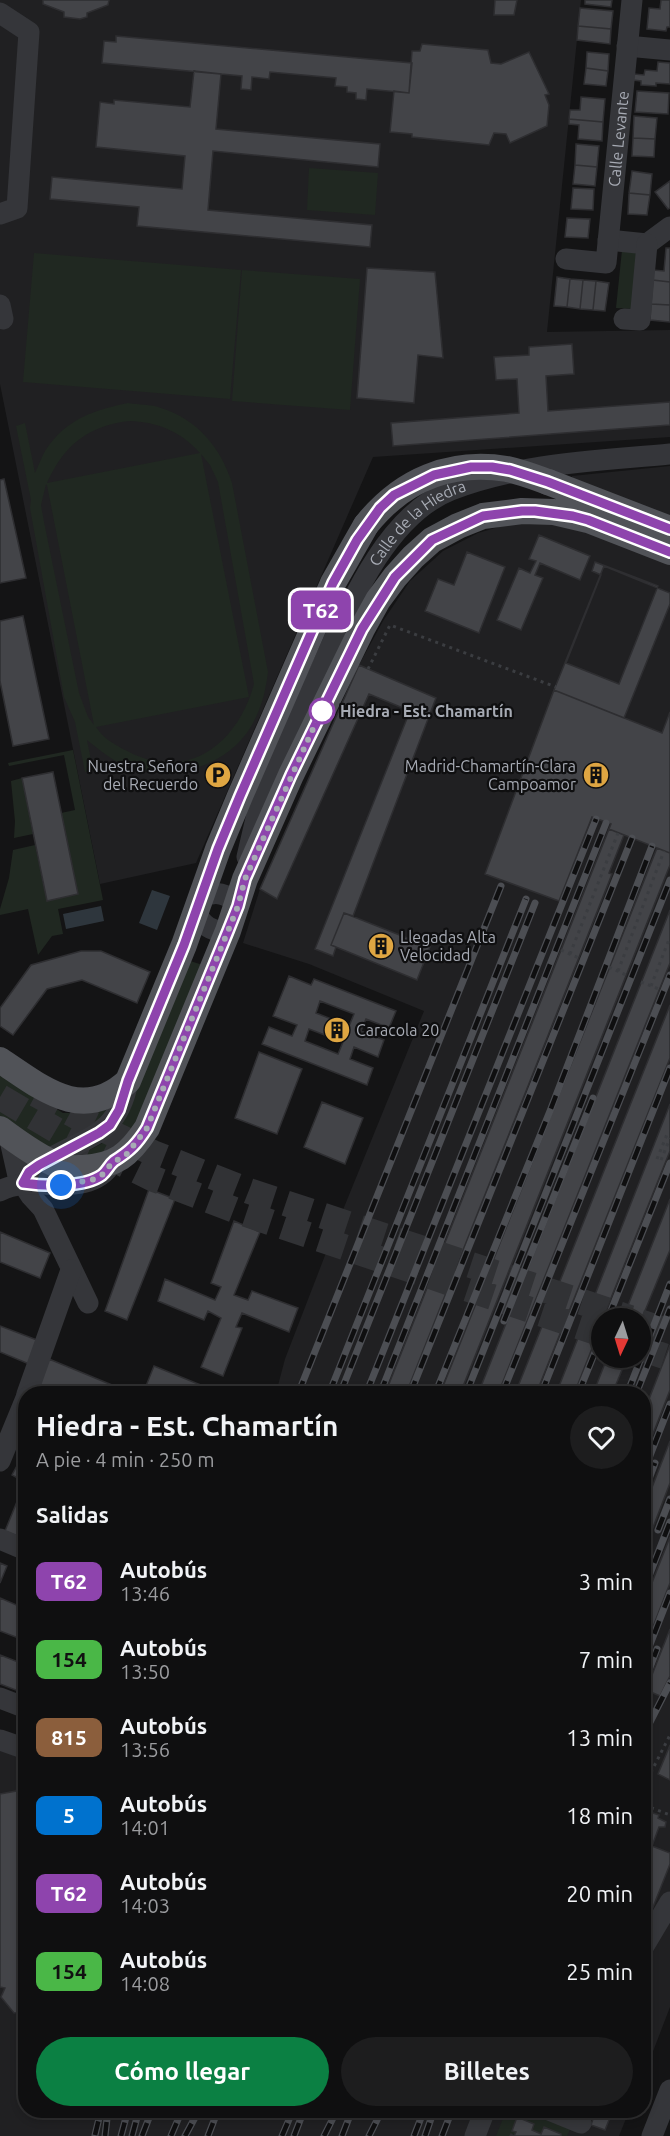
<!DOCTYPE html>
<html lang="es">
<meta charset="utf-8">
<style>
body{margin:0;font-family:Ubuntu,sans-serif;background:#1d1d1e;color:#f1f3f6;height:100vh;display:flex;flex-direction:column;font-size:22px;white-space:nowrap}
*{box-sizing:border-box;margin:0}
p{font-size:20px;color:#9b9c9f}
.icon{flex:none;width:33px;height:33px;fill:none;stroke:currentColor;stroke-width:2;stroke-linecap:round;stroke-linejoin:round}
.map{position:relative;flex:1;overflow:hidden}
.sheet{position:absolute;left:18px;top:1386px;width:633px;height:732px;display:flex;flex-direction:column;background:#0f0f10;border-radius:24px;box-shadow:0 3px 9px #0003,0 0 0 2px #2f2f30}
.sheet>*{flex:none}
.badge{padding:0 12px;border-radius:9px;font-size:21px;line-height:39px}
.needle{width:39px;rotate:184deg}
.tools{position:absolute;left:591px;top:1308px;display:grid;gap:12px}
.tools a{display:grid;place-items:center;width:60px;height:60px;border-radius:50%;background:#0f0f10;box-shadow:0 3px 9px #0003,0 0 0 2px #2f2f30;font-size:30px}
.you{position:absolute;width:30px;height:30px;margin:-15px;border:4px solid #fff;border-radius:50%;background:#1a73e8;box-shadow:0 0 0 9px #1a73e833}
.map>.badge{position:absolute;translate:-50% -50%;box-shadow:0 0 0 3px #fff}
h2{padding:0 18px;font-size:22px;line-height:54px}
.round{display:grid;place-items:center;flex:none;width:63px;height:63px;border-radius:32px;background:#1d1d1e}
.headline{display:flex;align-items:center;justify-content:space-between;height:102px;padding:0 18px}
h1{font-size:28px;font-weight:700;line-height:45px}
.cta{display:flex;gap:12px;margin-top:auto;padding:12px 18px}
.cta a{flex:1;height:69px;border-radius:36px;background:#0b8043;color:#fff;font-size:24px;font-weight:700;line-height:69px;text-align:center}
.cta a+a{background:#1d1d1e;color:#f1f3f6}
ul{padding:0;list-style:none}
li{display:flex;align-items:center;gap:18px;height:78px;padding:0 18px}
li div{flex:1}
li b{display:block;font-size:22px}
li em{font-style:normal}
li .badge{min-width:66px;font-weight:700;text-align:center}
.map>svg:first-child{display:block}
.built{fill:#202022;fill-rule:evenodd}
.green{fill:#202821;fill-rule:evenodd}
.water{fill:#2e363d}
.building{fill:#434448;stroke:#2e2e31;stroke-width:1.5;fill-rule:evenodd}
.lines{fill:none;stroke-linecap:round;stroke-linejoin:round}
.major-tunnel{stroke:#313235;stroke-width:26;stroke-dasharray:26 13;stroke-linecap:butt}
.path{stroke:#3b3d41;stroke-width:3;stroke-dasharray:3 4.5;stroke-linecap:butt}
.minor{stroke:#35363a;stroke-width:21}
.major{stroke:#515358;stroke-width:26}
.rail-casing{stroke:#4c4e53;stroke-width:7}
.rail{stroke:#0f0f10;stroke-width:4.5;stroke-dasharray:14;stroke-linecap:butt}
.major-bridge{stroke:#515358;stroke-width:26}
.line-casing{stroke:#fff;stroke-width:14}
.line{stroke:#8e44ad;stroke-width:9}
.walk{stroke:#a7abb4;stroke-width:6;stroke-dasharray:0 10.8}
.stop-dot{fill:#fff;stroke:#8e44ad;stroke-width:3}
.labels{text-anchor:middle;stroke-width:4.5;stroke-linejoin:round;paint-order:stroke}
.street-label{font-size:16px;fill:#a7abb4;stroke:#0f0f10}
.stop-label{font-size:16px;font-weight:bold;fill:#a7abb4;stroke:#0f0f10;text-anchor:start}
.poi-label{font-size:16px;fill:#a7abb4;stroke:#0f0f10;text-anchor:end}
</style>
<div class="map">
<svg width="670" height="2136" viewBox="0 0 670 2136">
<rect width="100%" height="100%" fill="#141415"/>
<!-- built -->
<path class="built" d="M0 0H581L547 332 670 330V437L373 457 196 863 100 884 0 384Z
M670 466V2007L644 2075V1394L276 1393 285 1359 336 1227 424 1011 309 964 243 943 260 889 359 665 383 621 410 581 443 551 478 533 509 524 576 514 572 476ZM602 1318H640V1358H602Z
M0 1749 25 1758 26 2110 629 2111 619 2136H0Z"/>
<!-- green -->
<path class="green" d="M309 168 378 173 375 215 307 210Z
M622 250 638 251 635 309 616 308Z
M34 253 241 270 230 399 23 382Z
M242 270 360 279 350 410 232 401Z
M128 403C139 405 151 404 161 408 197 419 221 448 232 483L268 672C266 688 263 702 256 717 235 764 177 783 130 767 113 762 100 750 87 740L93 770 85 772 75 722 64 697 30 508 31 500 16 426 25 423 35 473C39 465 42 455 47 448 68 418 95 410 128 403ZM129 421C158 422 180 431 200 453L47 483C64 445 88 426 129 421ZM201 454 210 465 218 482 254 684C239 740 192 781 133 754 119 747 104 740 96 727L249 697ZM46 484 47 485 94 725 88 717 79 693 44 522 41 505Z
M73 750 103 900 58 909 63 934 52 936 38 955 28 909 0 915V909L9 878 13 850 35 845 47 901 78 894 61 813 75 810 64 755 9 766 8 763Z
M22 778 33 834 14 838 15 821 11 781Z
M187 960 206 966 147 1113 121 1149 70 1160 101 1144 116 1130Z
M0 1074 63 1113H79L110 1104 104 1122 51 1149 39 1147 0 1116Z
M506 2111H523L570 2129 567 2136 541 2134 532 2130 534 2124 518 2117 513 2131 516 2132 514 2136H496Z"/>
<!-- water -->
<path class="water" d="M152 890 170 896 157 930 139 923Z
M101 906 104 921 66 929 63 914Z"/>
<!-- building -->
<path class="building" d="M43 0H109L108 5 87 13V17L80 19 64 17V12L43 4Z
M495 0H517L514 15H494Z
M585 0H612L611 7 585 4Z
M661 0H670V27H667L666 31 647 29 649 8 660 9Z
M580 8 613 11 611 29 578 26Z
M578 26 611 29 610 44 577 40Z
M116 36 412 63 409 93 367 89 366 100 356 99V93L347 92V87L335 86 336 78 270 72 269 79 252 77 251 90 241 89 242 76 102 63 104 41 116 42Z
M422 44 488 50 491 63 501 64 529 52 549 94 545 95 549 105 547 126 510 143 506 134 494 133 489 145 412 137V134L390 132 394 91 409 93 412 51H420Z
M587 52 609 54 608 71 586 68Z
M658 62 670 63V84L656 83V86L641 85V81L633 80 634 74 644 75 645 70 657 71Z
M586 68 608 71 606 86 584 84Z
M194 71 221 74 216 129 380 144 378 167 213 151 208 210 372 225 370 247 137 226 139 207 50 199 52 177 182 189 185 156 96 147 100 102 114 104V100L190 107Z
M637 91 669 93 668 114 635 112Z
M581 97 605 99 603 122 569 119 570 110H580Z
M634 116 657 118 655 139 633 138Z
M569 119 603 122 602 141 578 139 579 125 569 124Z
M633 138 655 139 654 157 632 156Z
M576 144 599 146 597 167 575 165Z
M575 165 597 167 595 186 573 184Z
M632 171 652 174 650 195 629 193Z
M670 181V208L668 209 655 192Z
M573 188 594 189 593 210 571 209Z
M629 193 650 195 647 215 628 214Z
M567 218 590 219 588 238 565 237Z
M666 248H670V282L653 280V270L664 271Z
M367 268 435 272 443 358 418 355 414 403 357 398Z
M557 277 570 279 567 307 554 306Z
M570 279 583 280 580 309 567 307Z
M583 280 596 281 593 310 580 309Z
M653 280 670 282V305L651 304Z
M596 281 609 283 605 311 593 310Z
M651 304 670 305V322L650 320Z
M572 344 574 374 546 376 548 411 670 402V425L393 446 391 423 519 413 517 379 496 380 494 357 529 355V347Z
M4 479 26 578 0 583V480Z
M539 535 590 556 580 580 540 563 535 575 543 578 521 630 497 620 519 568 530 573 536 561 529 559Z
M467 552 505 567 479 633 425 611 438 579 454 585Z
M595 562 658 586 619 684 566 663 601 575 592 571Z
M604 566 670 593V604L624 718 554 690Z
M23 616 49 739 13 746 0 681V621Z
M359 665 436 698 353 916 344 913 331 945 336 947 333 956 315 949 410 711 369 694 277 899 260 889Z
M554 690 662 733 670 712V853L609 829 611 824 592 817 559 901 485 874Z
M53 772 78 894 47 901 22 778Z
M609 829 624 835 609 873 612 874 406 1394H385Z
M657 848 670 853V865L460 1394H440Z
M670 910V963L498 1394H478Z
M344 913 430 947 417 980 331 945Z
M81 951H101L150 972 137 1003 82 980 47 989 13 1035 0 1026V1008L31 965Z
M289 976 311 985 314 979 396 1011 389 1028 366 1019 361 1031 384 1040 378 1057 354 1047 350 1059 373 1068 367 1085 262 1044 269 1027 292 1036 297 1025 273 1016ZM320 1001 354 1014 349 1026 316 1013ZM309 1029 343 1042 338 1054 305 1041Z
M670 1005V1058L536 1394H515Z
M259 1052 302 1069 277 1134 235 1118Z
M322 1102 363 1118 345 1164 304 1147Z
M670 1104V1151L603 1318H602V1323L574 1394H556Z
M149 1189 175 1199 127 1320 105 1311Z
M670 1199V1250L640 1323V1318H623Z
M234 1221 260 1232 234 1295 248 1300 252 1291 298 1308 289 1332 242 1313 236 1327 242 1328 223 1376 201 1367 221 1318 208 1311 204 1320 158 1301 165 1279 215 1300 221 1287 211 1283Z
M0 1232 50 1253 40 1278 0 1262Z
M0 1326 37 1340 29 1364 0 1352Z
M670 1345V1390L644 1457V1412Z
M607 1358H627L612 1394H593Z
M49 1359 112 1385 109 1394H61L39 1384Z
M154 1366 218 1392V1394H151L144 1391Z
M26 1423V1540L5 1531 25 1482 12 1475 25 1451 15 1447Z
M670 1441V1483L644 1551V1508Z
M670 1537V1583L644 1650V1603Z
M0 1563 7 1566 0 1583Z
M0 1598 26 1609V1627L21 1639 0 1631Z
M670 1629V1676L660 1696 646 1690Z
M0 1655 26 1665V1694L0 1684Z
M670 1745V1780L658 1774Z
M26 1767V2011L14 2013 1 1997 5 1988 0 1987V1794L16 1791Z
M644 1810 659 1815 658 1818 666 1822 665 1827H659L652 1846 670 1853V1864L644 1930Z
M644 2030 651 2033 644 2052Z
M596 2110H613L605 2130 591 2125Z
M517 2117 534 2124 532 2130 541 2134 544 2127 561 2134V2136H510L511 2134 514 2136 516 2132 512 2131Z"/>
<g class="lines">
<!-- major-tunnel -->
<path class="major-tunnel" d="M36 1094 78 1117 153 1153 249 1191 630 1318
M0 1097 61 1133 154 1179 240 1212 602 1334
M640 1322 670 1332
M640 1348 670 1358"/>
<!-- path -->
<path class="path" d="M368 669 390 625 556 687
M561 950 579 958
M570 954 618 833
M609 967 626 975
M618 971 664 851
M641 982 659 989
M651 986 670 937
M657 1159 668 1132
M661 1160 670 1138
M644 1786 670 1735
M644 1805 670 1815"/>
<!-- minor -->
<g class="minor">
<path d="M0 13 29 32 17 208 0 214"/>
<path d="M627 46 670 50"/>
<path d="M608 240 647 244"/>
<path d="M647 244 670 227"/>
<path id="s1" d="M566 259 606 263 632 0"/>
<path d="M0 305 3 319"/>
<path d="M624 319 640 320 647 244"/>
<path id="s2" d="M247 857 258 810 264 793C282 753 300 713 319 673 347 612 383 517 451 490 521 463 597 461 670 454"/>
<path d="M201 898C214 890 229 893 238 906"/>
<path d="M196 912C202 926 212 932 228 931"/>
<path d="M9 1136 18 1176 31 1196 43 1209 88 1303"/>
<path d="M23 1183C27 1173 33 1169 42 1163 83 1137 118 1138 128 1081"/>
<path d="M0 1191C33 1172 87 1202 112 1163"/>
<path d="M27 1394 71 1270"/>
<path d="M0 1461 26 1398"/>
<path d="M0 1539 26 1550"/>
<path d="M0 1698 26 1708"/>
<path d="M0 1740 26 1749"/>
<path d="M644 1946 670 1902"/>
<path d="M549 2110 581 2123"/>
<path d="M475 2136 485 2110"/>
<path d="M652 2136 670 2090"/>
</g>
<!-- major -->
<path class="major" d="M548 482 670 529
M0 1060C41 1087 82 1124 128 1081L184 945 218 849 240 796 333 583 366 525
M0 1129C16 1141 41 1159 60 1166 67 1169 76 1168 83 1168 116 1166 129 1155 147 1128L228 931 245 879 291 775 362 629 378 600 395 577 413 557 432 540 458 526 483 516 522 511 554 512 588 520 670 552"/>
<defs>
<path id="rail" d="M608 1318 670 1163
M504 1321 593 1098
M298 1394 501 886
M329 1394 526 899
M340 1394 535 903
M366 1394 596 819
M380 1394 606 823
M410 1394 632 838
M435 1394 550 1111 652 846
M466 1394 670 880
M502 1394 670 975
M541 1394 670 1068
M578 1394 602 1335
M627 1394 670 1284
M636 1394 670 1309
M644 1471 670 1404
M644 1492 655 1463
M658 1530 670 1499
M644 1589 670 1522
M644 1660 670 1593
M644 1683 657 1649
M644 1734 670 1683
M95 2135 101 2110
M105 2136 108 2110
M121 2136 128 2110
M132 2136 139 2110
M142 2136 152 2110
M171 2136 182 2110
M185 2136 199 2110
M208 2136 218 2110
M282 2136 293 2110
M294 2136 304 2110
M324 2136 337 2110
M342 2136 352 2110
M369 2136 382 2110
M414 2136 424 2110
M425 2136 434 2110
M442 2136 452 2110"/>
</defs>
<!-- rail casing -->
<use href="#rail" class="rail-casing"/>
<!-- rail -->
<use href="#rail" class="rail"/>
<!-- major-bridge -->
<path class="major-bridge" d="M366 525C402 480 450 460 507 469 521 472 534 477 548 482"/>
</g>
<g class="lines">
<defs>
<path id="line" d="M670 529 548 482 510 470 492 467H471L434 475 394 495 380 508 357 540 333 583 240 796 218 849 184 945 128 1081 119 1110 110 1125 99 1133 39 1165 29 1172 23 1183C44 1186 84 1188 102 1175 107 1171 109 1165 114 1161 130 1151 137 1144 147 1128L228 931 238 906 245 879 291 775 362 629 395 577 432 540 483 516 522 511H535L573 516 588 520 670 552"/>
</defs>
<!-- line casing -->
<use href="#line" class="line-casing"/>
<!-- line -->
<use href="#line" class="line"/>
<!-- walk -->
<path class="walk" d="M61 1185 92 1180 102 1175 112 1163 126 1155 147 1128 228 931 238 906 245 879 322 709V711"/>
</g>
<!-- icons -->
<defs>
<symbol id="parking-disc" viewBox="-11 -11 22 22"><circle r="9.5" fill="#dfa642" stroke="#0f0f10"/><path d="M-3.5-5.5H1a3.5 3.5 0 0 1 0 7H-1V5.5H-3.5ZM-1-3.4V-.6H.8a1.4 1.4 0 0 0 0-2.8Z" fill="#111"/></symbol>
<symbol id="building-disc" viewBox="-11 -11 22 22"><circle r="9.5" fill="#dfa642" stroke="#0f0f10"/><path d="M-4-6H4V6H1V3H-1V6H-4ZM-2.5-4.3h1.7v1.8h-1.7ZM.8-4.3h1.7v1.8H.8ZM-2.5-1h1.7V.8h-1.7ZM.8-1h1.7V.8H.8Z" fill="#111"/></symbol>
</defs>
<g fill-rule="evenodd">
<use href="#parking-disc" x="203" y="760" width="30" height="30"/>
<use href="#building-disc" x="581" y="760" width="30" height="30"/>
<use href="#building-disc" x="366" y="931" width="30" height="30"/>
<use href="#building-disc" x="322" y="1015" width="30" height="30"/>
</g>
<!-- markers -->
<circle class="stop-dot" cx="322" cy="711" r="12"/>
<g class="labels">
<!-- street labels -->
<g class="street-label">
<text dy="6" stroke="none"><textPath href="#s1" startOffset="165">Calle Levante</textPath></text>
<text dy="6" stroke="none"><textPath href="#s2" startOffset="382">Calle de la Hiedra</textPath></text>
</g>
<!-- stop labels -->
<g class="stop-label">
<text x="340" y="717">Hiedra - Est. Chamartín</text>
</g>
<!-- poi labels -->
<g class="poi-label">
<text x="198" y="772">Nuestra Señora<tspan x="198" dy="18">del Recuerdo</tspan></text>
<text x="576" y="772">Madrid-Chamartín-Clara<tspan x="576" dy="18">Campoamor</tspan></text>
<text x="400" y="943" text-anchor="start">Llegadas Alta<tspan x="400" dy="18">Velocidad</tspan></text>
<text x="356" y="1036" text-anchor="start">Caracola 20</text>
</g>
</g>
</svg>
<div class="tools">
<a><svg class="needle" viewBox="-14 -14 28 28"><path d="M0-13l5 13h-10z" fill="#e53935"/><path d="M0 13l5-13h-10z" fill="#9b9c9f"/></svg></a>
</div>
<div class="you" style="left:61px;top:1185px"></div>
<b class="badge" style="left:321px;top:610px;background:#8e44ad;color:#fff">T62</b>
<section class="sheet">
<div class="headline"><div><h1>Hiedra - Est. Chamartín</h1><p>A pie · 4 min · 250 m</p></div><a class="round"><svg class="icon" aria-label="heart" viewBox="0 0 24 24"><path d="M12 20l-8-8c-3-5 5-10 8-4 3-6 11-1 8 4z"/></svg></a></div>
<h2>Salidas</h2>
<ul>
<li><span class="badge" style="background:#8e44ad;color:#fff">T62</span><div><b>Autobús</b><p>13:46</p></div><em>3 min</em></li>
<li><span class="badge" style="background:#4ab747;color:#111">154</span><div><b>Autobús</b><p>13:50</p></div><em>7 min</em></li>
<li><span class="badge" style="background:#8b5e3c;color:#fff">815</span><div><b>Autobús</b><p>13:56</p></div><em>13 min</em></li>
<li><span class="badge" style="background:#0072ce;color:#fff">5</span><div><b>Autobús</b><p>14:01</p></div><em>18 min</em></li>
<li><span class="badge" style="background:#8e44ad;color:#fff">T62</span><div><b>Autobús</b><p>14:03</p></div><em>20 min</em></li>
<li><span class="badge" style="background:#4ab747;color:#111">154</span><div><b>Autobús</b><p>14:08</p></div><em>25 min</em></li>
</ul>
<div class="cta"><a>Cómo llegar</a><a>Billetes</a></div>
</section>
</div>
